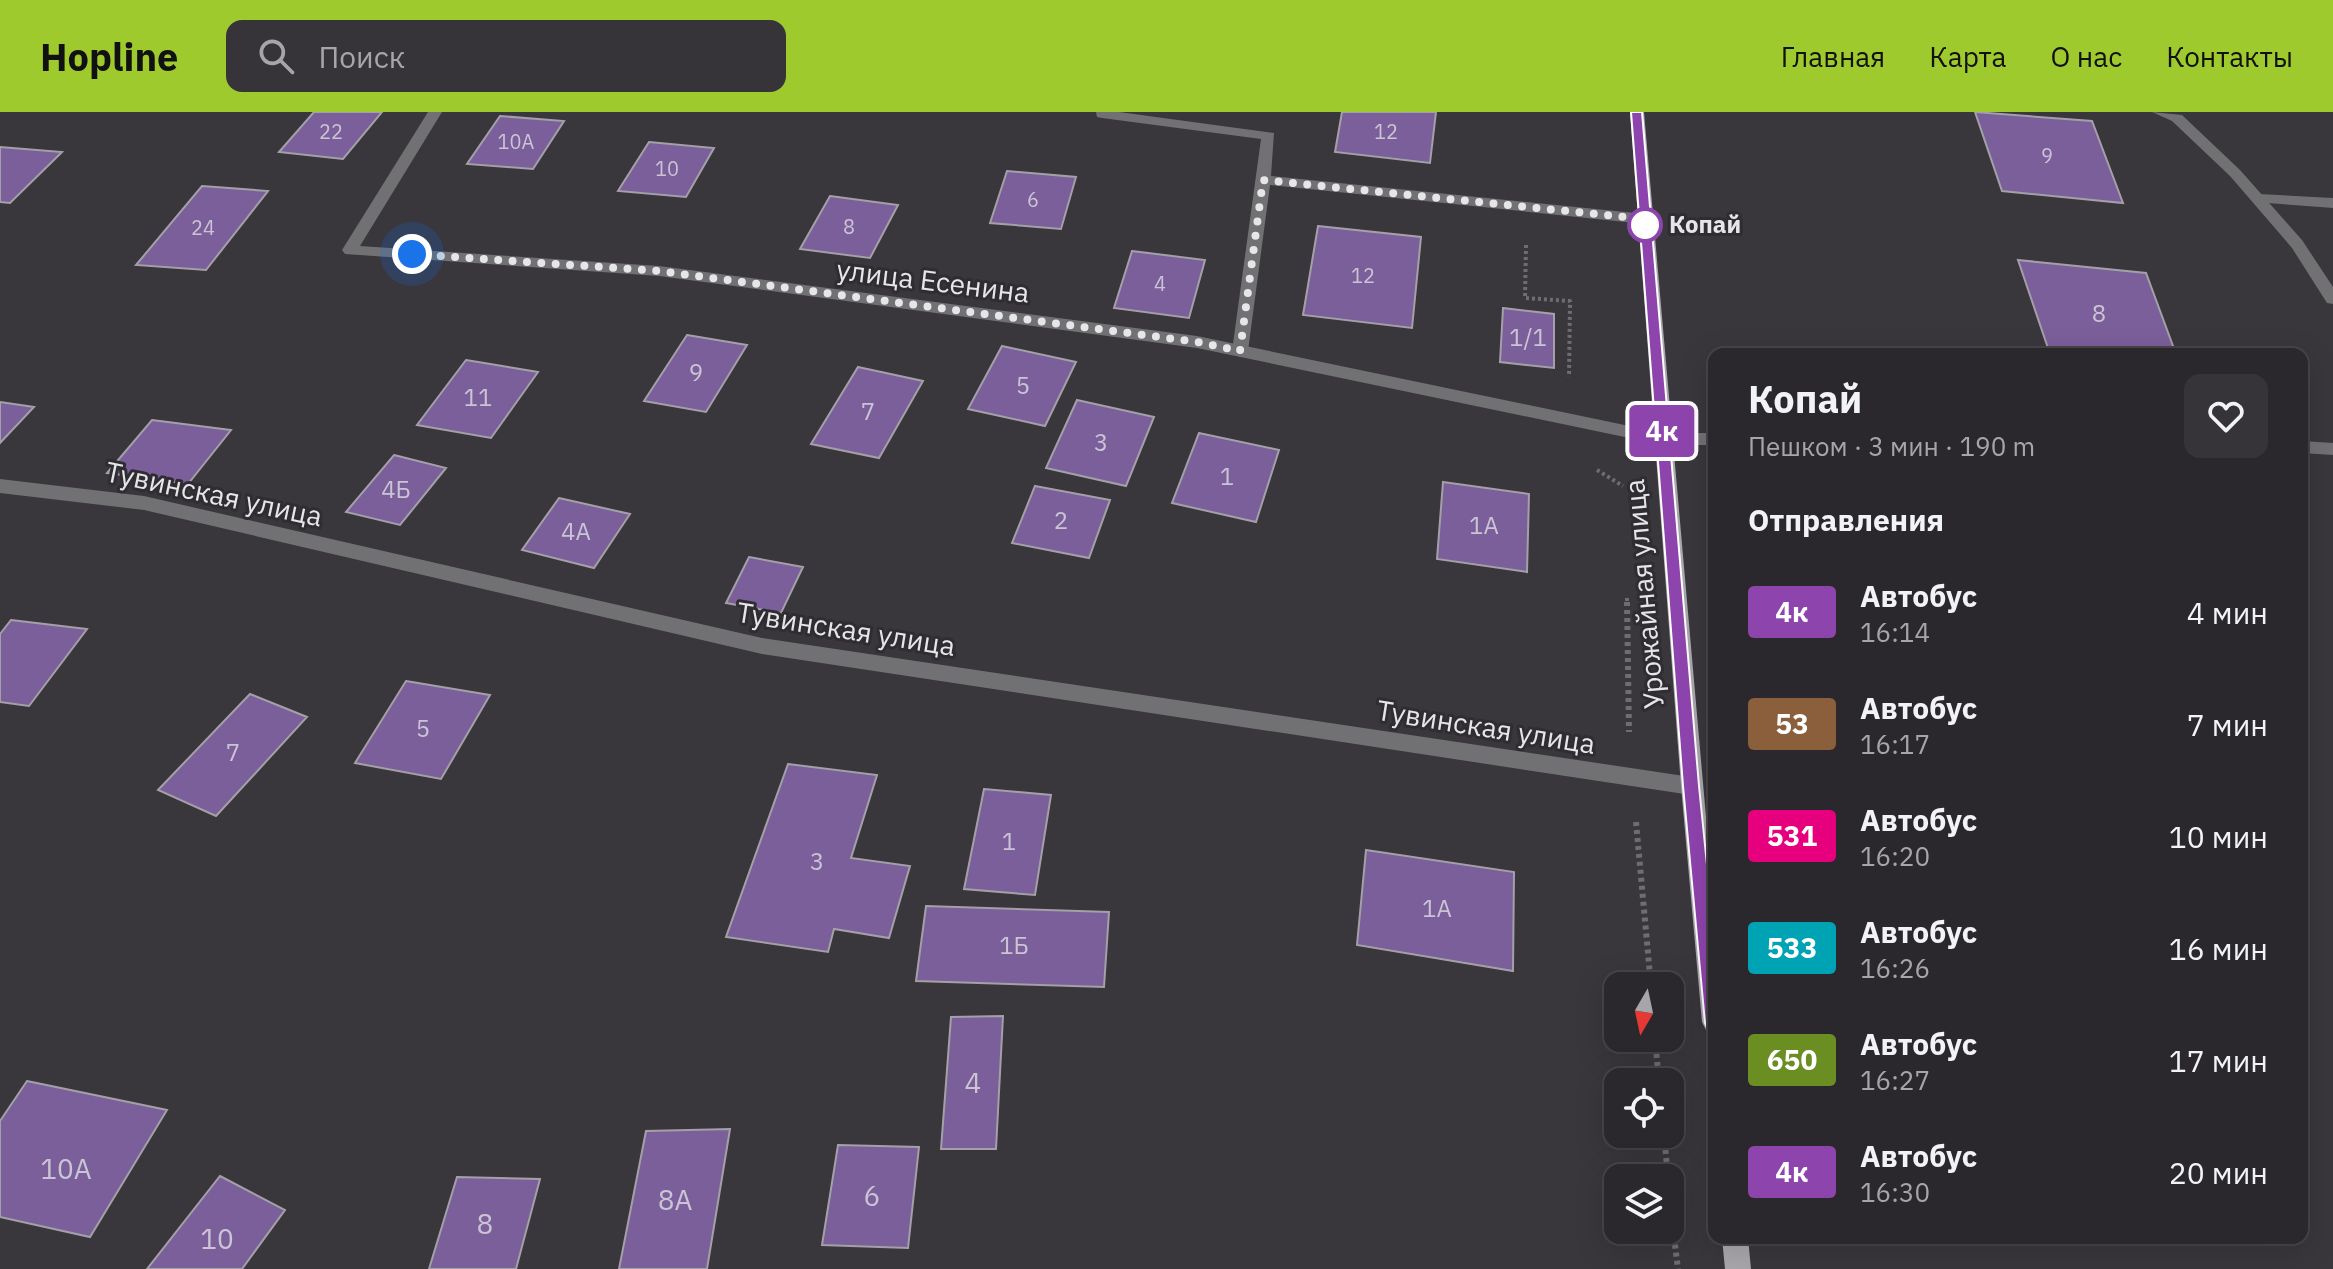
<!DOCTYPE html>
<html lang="ru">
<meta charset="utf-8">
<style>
body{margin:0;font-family:"IBM Plex Sans",sans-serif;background:#373439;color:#f1f3f6;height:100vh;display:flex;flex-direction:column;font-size:30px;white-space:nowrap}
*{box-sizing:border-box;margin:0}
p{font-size:26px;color:#a6a6aa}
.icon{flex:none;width:44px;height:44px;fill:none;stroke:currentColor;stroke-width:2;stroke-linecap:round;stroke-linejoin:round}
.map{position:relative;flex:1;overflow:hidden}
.sheet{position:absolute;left:1708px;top:236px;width:600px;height:896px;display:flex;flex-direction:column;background:#2b282d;border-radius:16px;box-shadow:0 8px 32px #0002,0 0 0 2px #474449}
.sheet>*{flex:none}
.badge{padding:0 16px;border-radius:6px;font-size:28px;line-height:52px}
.needle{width:52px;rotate:189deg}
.controls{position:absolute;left:1604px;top:860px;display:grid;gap:16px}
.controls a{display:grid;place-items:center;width:80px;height:80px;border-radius:16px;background:#2b282d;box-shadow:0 8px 32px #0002,0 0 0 2px #474449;font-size:40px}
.you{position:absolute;width:40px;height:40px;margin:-20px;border:6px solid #fff;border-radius:50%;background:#1a73e8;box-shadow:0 0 0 12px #1a73e833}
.map>.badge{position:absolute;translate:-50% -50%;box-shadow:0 0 0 4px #fff}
h2{padding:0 40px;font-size:30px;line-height:72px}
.round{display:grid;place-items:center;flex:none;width:84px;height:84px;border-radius:16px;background:#373439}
.headline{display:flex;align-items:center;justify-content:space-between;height:136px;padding:0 40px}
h1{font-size:38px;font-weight:800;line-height:60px}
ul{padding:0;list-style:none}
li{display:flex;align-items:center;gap:24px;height:112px;padding:0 40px}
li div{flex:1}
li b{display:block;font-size:30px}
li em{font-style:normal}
li .badge{min-width:88px;font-weight:700;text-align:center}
header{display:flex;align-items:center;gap:48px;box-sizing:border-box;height:112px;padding:0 40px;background:#9fca2d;color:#111}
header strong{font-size:38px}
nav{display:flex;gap:44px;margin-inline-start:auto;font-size:28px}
.search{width:560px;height:72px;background:#373439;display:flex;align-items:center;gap:20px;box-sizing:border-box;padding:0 28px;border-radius:16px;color:#a6a6aa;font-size:30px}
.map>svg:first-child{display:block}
.building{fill:#7a5f9a;stroke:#a3a0a7;stroke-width:2}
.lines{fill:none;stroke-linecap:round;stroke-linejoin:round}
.path-far1{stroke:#6f6c72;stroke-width:4;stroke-dasharray:3 3;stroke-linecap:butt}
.path{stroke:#6f6c72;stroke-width:6;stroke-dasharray:4 4;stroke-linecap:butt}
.lane{fill:#717072;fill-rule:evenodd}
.street{fill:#717072;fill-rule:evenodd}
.primary{fill:#a9a6ac;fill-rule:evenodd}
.line{fill:#8e44ad;stroke:#fff;stroke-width:2}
.walk{stroke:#e6e5e8;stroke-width:8;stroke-dasharray:0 14.4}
.stop-dot{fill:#fff;stroke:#8e44ad;stroke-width:4}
.labels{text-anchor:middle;stroke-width:6;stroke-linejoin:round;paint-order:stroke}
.far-number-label{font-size:20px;fill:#cbc4d4}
.far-stop-label{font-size:24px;font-weight:bold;fill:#e6e5e8;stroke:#2f2c32;text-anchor:start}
.number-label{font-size:24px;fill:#cbc4d4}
.street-label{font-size:28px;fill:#e6e5e8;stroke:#2f2c32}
.near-number-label{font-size:28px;fill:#cbc4d4}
</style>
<header>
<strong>Hopline</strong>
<div class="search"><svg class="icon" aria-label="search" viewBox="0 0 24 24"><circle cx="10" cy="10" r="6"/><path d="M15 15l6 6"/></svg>Поиск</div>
<nav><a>Главная</a><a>Карта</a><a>О нас</a><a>Контакты</a></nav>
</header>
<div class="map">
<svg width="2333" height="1157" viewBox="0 0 2333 1157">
<rect width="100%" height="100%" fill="#39363c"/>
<!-- building -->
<path class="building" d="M314 0H382L343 47 279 40Z
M1342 0H1436L1430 51 1335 40Z
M1975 0 2092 9 2123 91 2002 79Z
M500 4 564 9 533 57 467 52Z
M649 30 714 36 686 85 618 79Z
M0 35 62 40 10 91 0 90Z
M1007 59 1076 65 1061 117 990 111Z
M202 74 268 79 206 158 136 153Z
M830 84 898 93 870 146 800 137Z
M1318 114 1421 125 1412 216 1303 203Z
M1132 139 1205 148 1189 206 1114 196Z
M2018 148 2146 161 2176 242H2050Z
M1503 196 1554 202V256L1500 250Z
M687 223 747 233 706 300 644 289Z
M1002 234 1076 250 1045 314 968 297Z
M466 248 538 260 491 326 417 313Z
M858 255 923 269 879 346 811 332Z
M1077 288 1154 305 1126 374 1046 356Z
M0 290 34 295 0 331Z
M152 308 231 318 188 372 107 361Z
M1199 321 1279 338 1256 410 1172 391Z
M394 343 446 356 400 413 346 400Z
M1443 370 1529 382 1527 460 1437 447Z
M1035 374 1110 388 1089 446 1012 431Z
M559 386 630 402 594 456 522 438Z
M749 445 803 455 781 501 726 491Z
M11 508 87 517 29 594 0 590V522Z
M406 569 490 583 441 667 355 651Z
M250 582 307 605 216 704 158 678Z
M788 652 877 663 851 746 910 754 889 826 834 817 828 840 726 825Z
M984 677 1051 683 1035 783 964 777Z
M1366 738 1514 760 1513 859 1357 833Z
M926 794 1109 800 1104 875 916 869Z
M1003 904 996 1037H941L951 905Z
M27 969 167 998 90 1125 0 1105V1009Z
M730 1017 707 1157H619L646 1019Z
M838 1033 919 1035 908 1136 822 1133Z
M220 1064 285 1098 242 1157H147Z
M457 1065 540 1067 516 1157H429Z"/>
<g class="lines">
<!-- path-far1 -->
<path class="path-far1" d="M1526 133 1525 186 1570 189 1569 265
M1597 358 1623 374
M1627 486V492"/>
<!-- path -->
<path class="path" d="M1627 490 1629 620
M1636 710 1651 874
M1655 926 1659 970
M1664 1022 1668 1066
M1670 1093 1678 1157"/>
<!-- lane -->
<path class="lane" d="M1096 0H1119L1274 21 1271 64 1645 102 1653 107 1645 112 1270 73 1248 239 1240 245 1232 239 1261 27 1102 6 1097 5Z
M2259 82 2333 86V96L2254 90V84Z"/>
<!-- street -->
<path class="street" d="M428 0H442L360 134 659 154 1197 224 1663 321H1714V333H1663L1197 236 659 164 345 142 342 138Z
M2152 0 2182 3 2240 58 2302 128 2333 175V192L2327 191 2292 136 2230 64 2172 9Z
M2302 329 2333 331V343L2302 341Z
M0 367 144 384 762 526 1691 665 1698 667 1701 674 1698 681 1691 683 762 542 144 398 0 381Z"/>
<!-- primary -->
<path class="primary" d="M1630 0H1644L1714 796V921L1706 918 1702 910 1681 674Z
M1722 1126H1748L1751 1157H1725Z"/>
</g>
<!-- line -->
<path class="line" d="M1631 0H1642L1699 674 1723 911 1720 917 1714 920 1708 917 1705 911 1683 674Z"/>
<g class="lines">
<!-- walk -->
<path class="walk" d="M412 142 659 159 1197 230 1240 239 1263 68 1645 107V113"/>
</g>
<!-- markers -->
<circle class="stop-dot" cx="1645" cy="113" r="16"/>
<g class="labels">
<!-- far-number labels -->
<g class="far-number-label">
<text x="331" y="27">22</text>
<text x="1386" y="27">12</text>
<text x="516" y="37">10А</text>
<text x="2047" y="51">9</text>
<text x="667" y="64">10</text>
<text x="1033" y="95">6</text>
<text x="849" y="122">8</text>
<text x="203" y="123">24</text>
<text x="1363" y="171">12</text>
<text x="1160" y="179">4</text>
</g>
<!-- far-stop labels -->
<g class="far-stop-label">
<text x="1669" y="121">Копай</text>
</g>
<!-- number labels -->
<g class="number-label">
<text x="2099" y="210">8</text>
<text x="1528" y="234">1/1</text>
<text x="696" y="269">9</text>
<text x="1023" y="282">5</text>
<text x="478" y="294">11</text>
<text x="868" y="308">7</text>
<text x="1101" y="339">3</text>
<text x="1227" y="373">1</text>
<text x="396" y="386">4Б</text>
<text x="1061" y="417">2</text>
<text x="1484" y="422">1А</text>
<text x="576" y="428">4А</text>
<text x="423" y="625">5</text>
<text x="233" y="649">7</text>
<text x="1009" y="738">1</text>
<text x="817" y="758">3</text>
<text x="1437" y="805">1А</text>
<text x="1014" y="842">1Б</text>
</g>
<!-- street labels -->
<g class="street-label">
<text transform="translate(933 169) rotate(7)" y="10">улица Есенина</text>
<text transform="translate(214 382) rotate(12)" y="10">Тувинская улица</text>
<text transform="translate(1644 482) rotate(-95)" y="10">Урожайная улица</text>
<text transform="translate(846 517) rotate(9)" y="10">Тувинская улица</text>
<text transform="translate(1486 615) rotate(9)" y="10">Тувинская улица</text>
</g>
<!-- near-number labels -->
<g class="near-number-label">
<text x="973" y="981">4</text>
<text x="66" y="1067">10А</text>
<text x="872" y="1094">6</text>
<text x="675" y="1098">8А</text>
<text x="485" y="1122">8</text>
<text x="217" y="1137">10</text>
</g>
</g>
</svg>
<div class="controls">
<a><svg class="needle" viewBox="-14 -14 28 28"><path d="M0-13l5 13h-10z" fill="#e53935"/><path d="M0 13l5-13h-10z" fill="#a6a6aa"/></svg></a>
<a><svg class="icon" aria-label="locate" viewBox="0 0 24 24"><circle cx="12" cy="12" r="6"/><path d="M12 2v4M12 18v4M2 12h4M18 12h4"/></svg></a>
<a><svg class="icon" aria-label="layers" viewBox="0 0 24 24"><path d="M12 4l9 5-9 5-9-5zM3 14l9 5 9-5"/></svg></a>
</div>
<div class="you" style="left:412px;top:142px"></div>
<b class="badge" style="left:1662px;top:319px;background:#8e44ad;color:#fff">4к</b>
<section class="sheet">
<div class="headline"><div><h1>Копай</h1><p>Пешком · 3 мин · 190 m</p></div><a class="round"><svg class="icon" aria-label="heart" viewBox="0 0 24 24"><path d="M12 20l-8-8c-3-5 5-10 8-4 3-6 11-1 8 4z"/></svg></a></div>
<h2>Отправления</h2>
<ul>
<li><span class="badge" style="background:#8e44ad;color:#fff">4к</span><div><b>Автобус</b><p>16:14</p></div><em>4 мин</em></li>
<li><span class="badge" style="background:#8b5e3c;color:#fff">53</span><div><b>Автобус</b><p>16:17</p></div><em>7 мин</em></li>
<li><span class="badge" style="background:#e6007e;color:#fff">531</span><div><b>Автобус</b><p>16:20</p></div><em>10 мин</em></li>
<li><span class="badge" style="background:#00a3b4;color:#fff">533</span><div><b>Автобус</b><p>16:26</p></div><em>16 мин</em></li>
<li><span class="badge" style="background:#6b8e23;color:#fff">650</span><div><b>Автобус</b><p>16:27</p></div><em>17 мин</em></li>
<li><span class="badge" style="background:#8e44ad;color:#fff">4к</span><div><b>Автобус</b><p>16:30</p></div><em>20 мин</em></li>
</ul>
</section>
</div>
